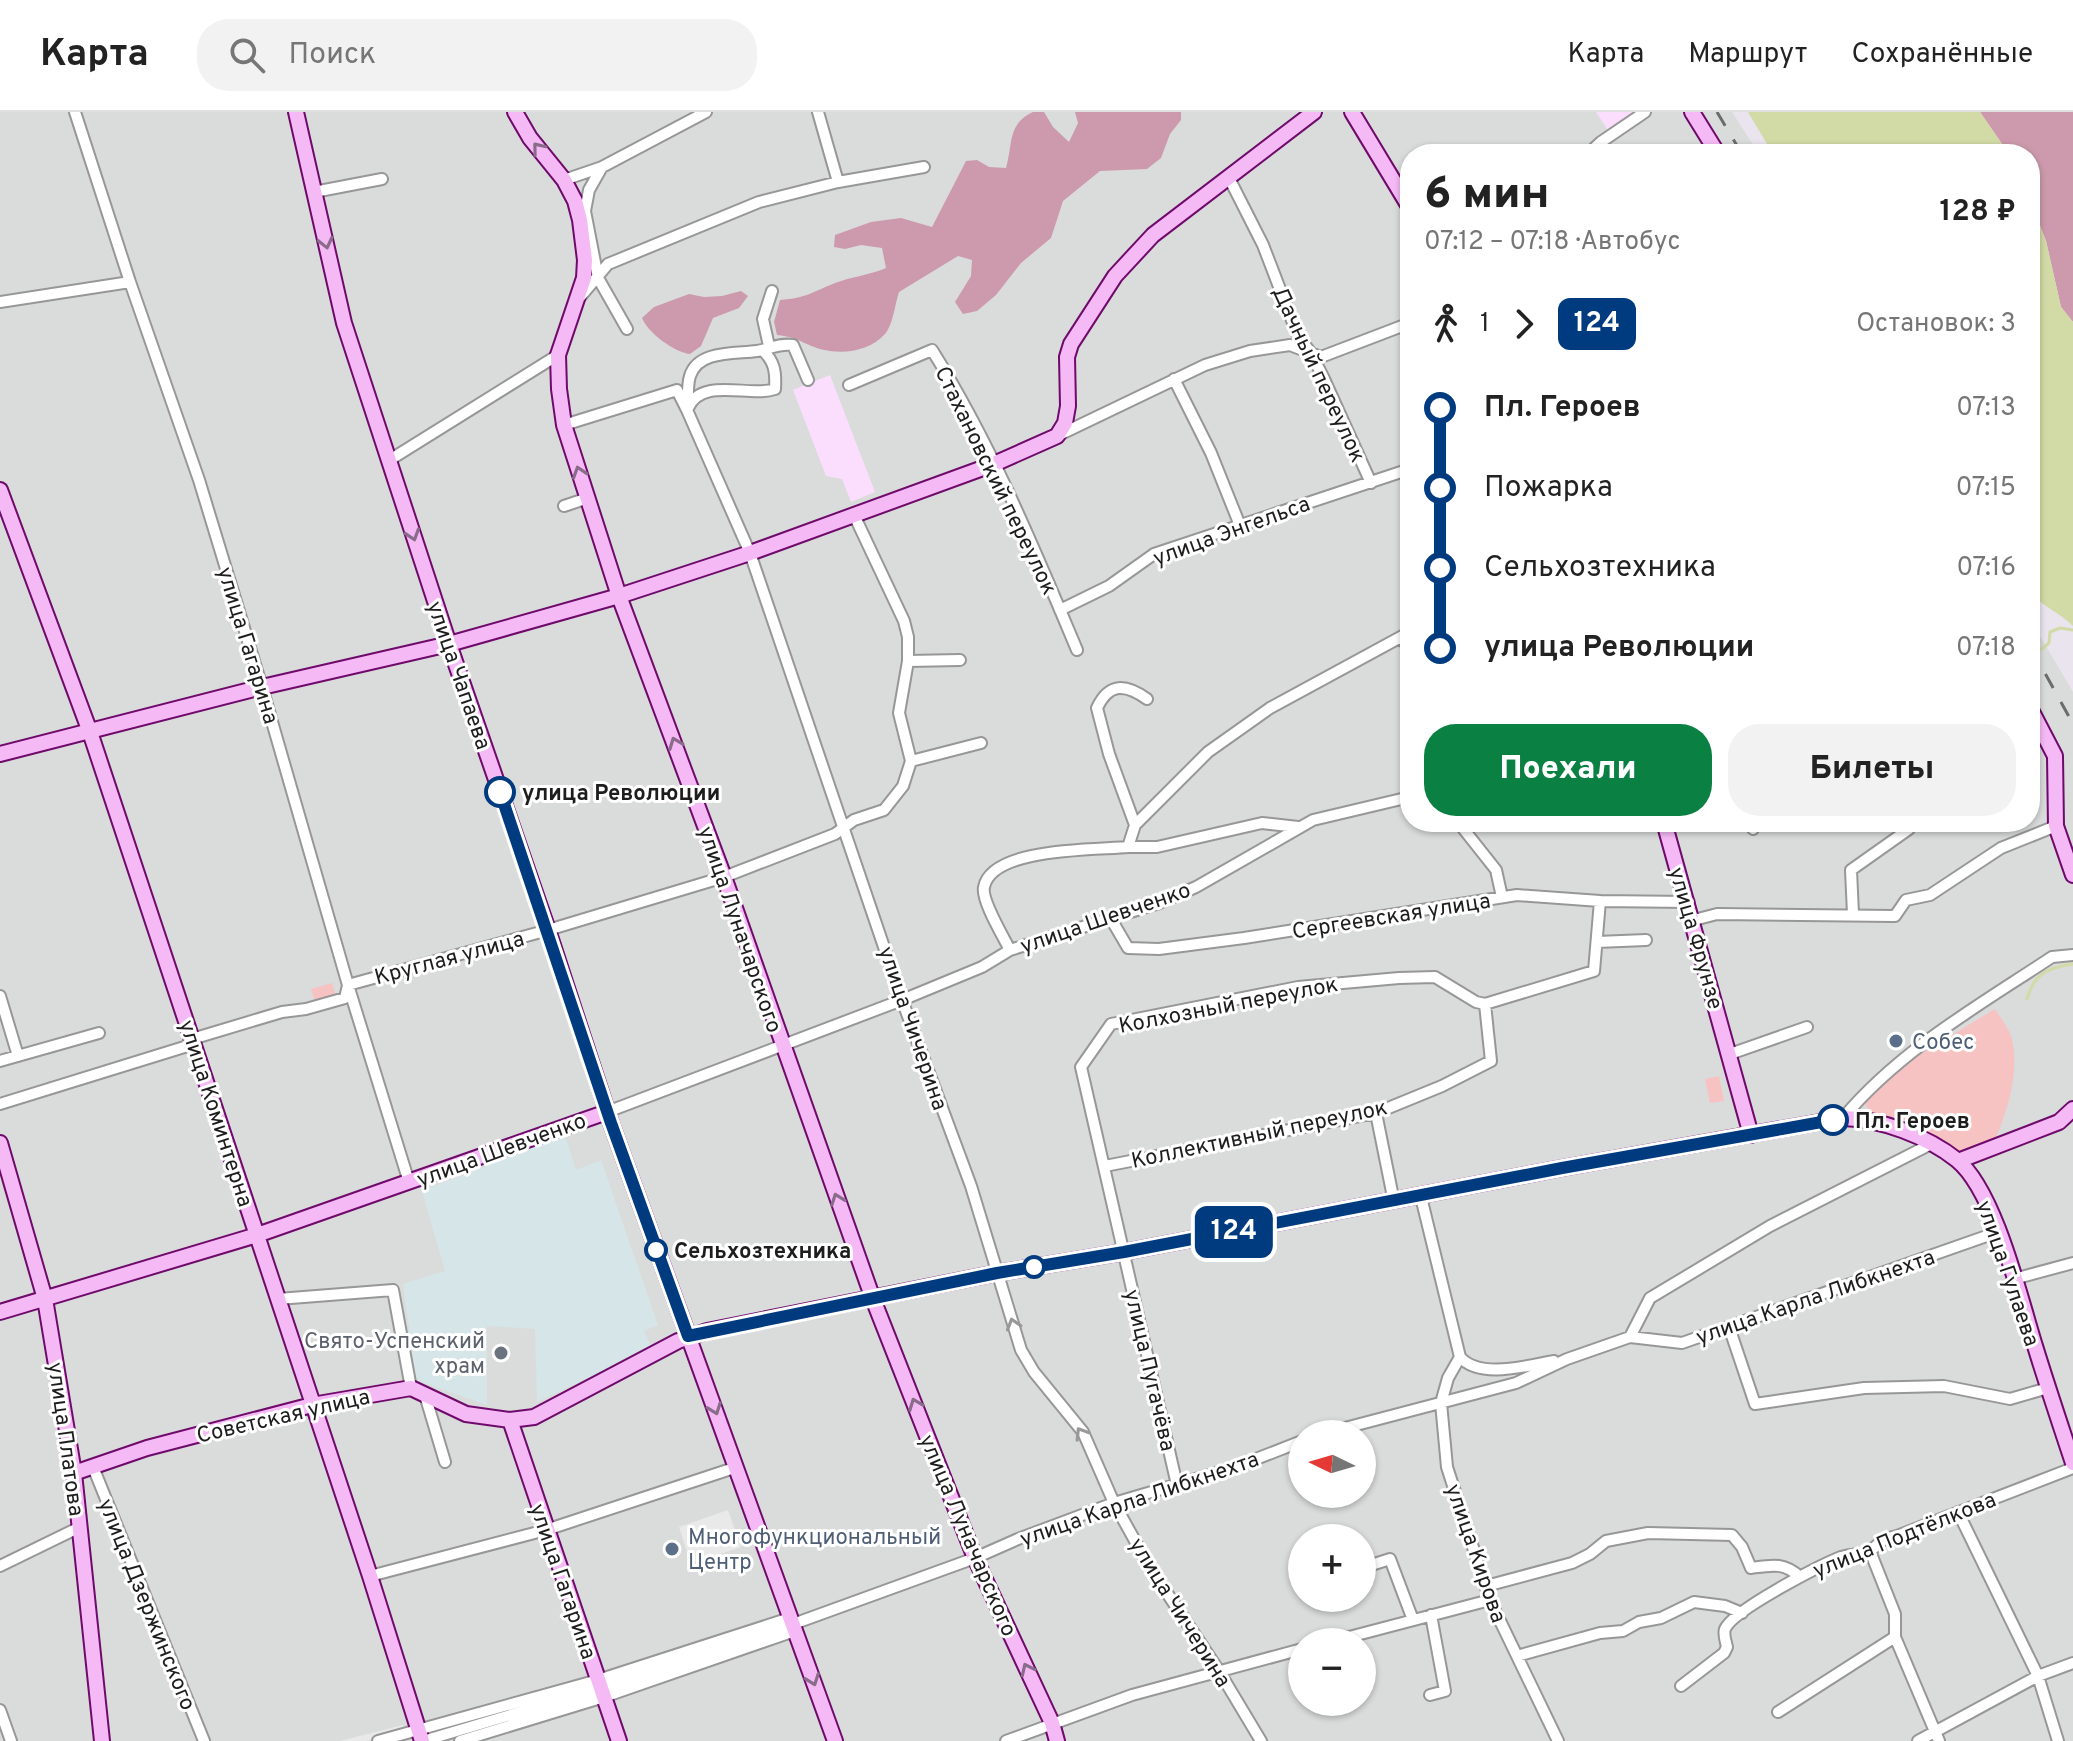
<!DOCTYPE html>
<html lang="ru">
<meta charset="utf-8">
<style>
body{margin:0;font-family:Overpass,sans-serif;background:#f2f2f2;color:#222;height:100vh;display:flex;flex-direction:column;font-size:30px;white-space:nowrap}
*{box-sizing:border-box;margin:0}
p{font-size:26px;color:#767676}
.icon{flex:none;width:44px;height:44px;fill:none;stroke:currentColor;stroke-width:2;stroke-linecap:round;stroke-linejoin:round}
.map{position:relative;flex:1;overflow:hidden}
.details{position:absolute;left:1400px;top:32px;width:640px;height:688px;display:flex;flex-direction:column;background:#fff;border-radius:32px;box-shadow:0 2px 6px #0004}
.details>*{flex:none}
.badge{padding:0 16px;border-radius:12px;font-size:28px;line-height:52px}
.needle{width:52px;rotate:275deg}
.fabs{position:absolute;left:1288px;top:1308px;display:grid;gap:16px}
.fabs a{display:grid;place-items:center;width:88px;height:88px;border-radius:50%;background:#fff;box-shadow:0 2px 6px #0004;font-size:40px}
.map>.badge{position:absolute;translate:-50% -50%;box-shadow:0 0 0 4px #fff}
.legs{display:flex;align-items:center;gap:12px;height:88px;padding:0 24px;font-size:26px}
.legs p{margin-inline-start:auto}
.head{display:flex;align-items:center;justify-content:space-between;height:136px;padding:0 24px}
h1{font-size:44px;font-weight:800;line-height:60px}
.action{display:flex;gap:16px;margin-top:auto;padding:16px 24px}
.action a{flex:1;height:92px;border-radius:32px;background:#0b8043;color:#fff;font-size:32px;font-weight:800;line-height:92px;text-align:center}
.action a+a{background:#f2f2f2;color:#222}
ul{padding:0 24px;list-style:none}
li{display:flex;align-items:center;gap:28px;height:80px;font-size:30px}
li i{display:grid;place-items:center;width:12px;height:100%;margin:0 10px;background:currentColor}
li i::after{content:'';width:20px;height:20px;margin:-10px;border:6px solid;border-radius:50%;background:#fff}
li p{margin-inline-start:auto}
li:first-child i{background:linear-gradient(#0000 50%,currentColor 0)}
li:last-child i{background:linear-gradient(currentColor 50%,#0000 0)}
header{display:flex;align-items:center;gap:48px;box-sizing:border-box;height:112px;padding:0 40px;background:#fff;border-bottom:2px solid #e0e0e0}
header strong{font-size:38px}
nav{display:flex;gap:44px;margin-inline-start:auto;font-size:28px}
.search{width:560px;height:72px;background:#f2f2f2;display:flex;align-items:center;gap:20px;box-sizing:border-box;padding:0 28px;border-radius:32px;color:#767676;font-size:30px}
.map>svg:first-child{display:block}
.residential{fill:#dadbdb;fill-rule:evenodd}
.industrial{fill:#d6e5e7}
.education{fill:#fbdefd}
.forest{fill:#cc9aac}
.park{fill:#f7c3c2}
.parking{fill:#e9e9e9}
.water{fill:#d2daa6}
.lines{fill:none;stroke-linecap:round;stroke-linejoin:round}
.stream{stroke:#d2daa6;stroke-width:3}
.street-casing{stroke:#979797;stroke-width:14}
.secondary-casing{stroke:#6f0a6b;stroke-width:18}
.street{stroke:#fff;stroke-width:10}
.secondary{stroke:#f5baf6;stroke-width:14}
.rail{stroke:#6b6b6b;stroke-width:3;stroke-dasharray:16 16;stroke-linecap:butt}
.oneway{stroke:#896c8a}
.oneway2{stroke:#999}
.line-1-casing{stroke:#fff;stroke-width:18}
.line-1{stroke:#003b80;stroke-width:12}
.stop-1-dot{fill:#fff;stroke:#003b80;stroke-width:4}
.service-dot{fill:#5c6f8a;stroke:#fff;stroke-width:3}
.worship-dot{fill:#6b7280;stroke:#fff;stroke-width:3}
.labels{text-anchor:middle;stroke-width:6;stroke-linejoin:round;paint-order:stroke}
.street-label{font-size:22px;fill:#1d1d1d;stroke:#fff}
.stop-label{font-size:22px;font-weight:bold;fill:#1d1d1d;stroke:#fff;text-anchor:start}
.service-label{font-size:22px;fill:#4e5e75;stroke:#fff;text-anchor:start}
.worship-label{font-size:22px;fill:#5b616d;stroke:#fff;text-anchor:end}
</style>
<header>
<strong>Карта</strong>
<div class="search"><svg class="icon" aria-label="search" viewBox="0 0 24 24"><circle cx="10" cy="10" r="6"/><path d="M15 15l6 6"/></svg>Поиск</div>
<nav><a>Карта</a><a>Маршрут</a><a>Сохранённые</a></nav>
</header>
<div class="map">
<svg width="2073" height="1629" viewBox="0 0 2073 1629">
<rect width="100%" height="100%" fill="#eae4ee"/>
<!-- residential -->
<path class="residential" d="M0 0H1732L1759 42H1410V710H2030V507L2073 580V1629H0ZM1302 1322H1362V1382H1302ZM1302 1426H1362V1486H1302ZM1302 1530H1362V1590H1302Z"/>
<!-- industrial -->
<path class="industrial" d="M565 1023 576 1058 601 1048 658 1213 644 1219 652 1236 537 1290 535 1217 487 1214V1293L416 1268 403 1172 445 1159 422 1079Z"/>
<!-- education -->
<path class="education" d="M1596 0H1640L1609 20Z
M830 263 875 380 851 390 842 367 826 364 793 278Z"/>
<!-- forest -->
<path class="forest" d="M1033 0H1044L1053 15 1069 30 1078 11 1075 0H1181V8L1170 22 1161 46 1147 57 1100 59 1063 89 1051 126 1021 151 996 183 977 199 963 202 955 190 971 164 972 148 958 144 899 180C895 192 893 213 885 222 866 243 831 244 807 232 793 226 793 225 777 223L774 210 780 188C807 186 812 180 835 171 851 165 869 163 886 156L882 136 861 133 845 137 834 135 835 123 871 110 901 106 932 115 966 49 977 48 989 55 1006 56C1013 32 1007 12 1033 0Z
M1980 0H2073V210L2061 195 2046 129 2030 88V42H2009Z
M741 179 748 184 739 196 713 206 701 234 690 242C674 240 648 221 642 206L654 195 689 182 704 185 722 184Z"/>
<!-- park -->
<path class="park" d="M332 871 336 884 315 890 311 877Z
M1995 897C2000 905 2008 915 2011 924 2021 958 2007 1000 1994 1031L1959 1041 1874 1004 1863 990 1899 955Z
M1719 964 1724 989 1710 991 1705 967Z"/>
<!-- parking -->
<path class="parking" d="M728 1398 741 1435 691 1452 679 1415Z
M403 1613 405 1619 366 1629H340Z"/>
<!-- water -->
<path class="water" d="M1748 0H1980L2009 42H1773Z
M2030 88 2046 129 2061 195 2073 210V514C2059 500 2042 495 2030 479Z"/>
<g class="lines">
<!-- stream -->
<path class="stream" d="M2042 537 2049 531 2050 520 2060 516 2073 518
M2027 887C2034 861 2048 856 2073 852"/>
<defs>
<path id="street" d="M75 0 130 170 199 368 262 575 348 873 409 1070
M818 0 838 70
M1588 42 1601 30 1645 0
M602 55 589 78 585 99 598 166 627 217
M1229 66 1263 133 1298 224 1311 241 1324 267 1371 371
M564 68 602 55 706 0
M314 80 382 67
M581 184 608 152 759 90 838 70 924 55
M0 190 130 170
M769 234 763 207 772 179
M1174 267 1211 341 1239 411
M849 273 932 238C991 332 1034 436 1077 538
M688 296C688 286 687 273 690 264 698 238 735 242 757 239 770 237 778 231 793 233L808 268
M688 296C702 264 750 286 775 277 776 261 775 249 762 238
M564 313 677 278 687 298 750 441 902 888 971 1074 1021 1238 1034 1260 1083 1320 1114 1391 1149 1454 1219 1559 1261 1629
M1059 323 1205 253 1250 239 1290 233 1321 245 1410 211
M388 349 558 243
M564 394 588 386
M1060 498 1109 474 1154 442 1410 357
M1402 525 1410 540
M908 549 960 548
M911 649 981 631
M1458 710 1496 758 1502 785
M1751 710 1753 717
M1135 713 1109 642 1097 596C1109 570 1126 572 1147 587
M1128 735H1157L1262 711 1298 715
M1853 802 1851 758 1909 717
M1111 807 1128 836 1159 837 1244 826 1517 783 1600 789 1689 790
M1694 808 1717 802 1895 804 1906 788 1930 783 2001 736 2056 714
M1597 830 1646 828
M1010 838C1003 824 981 788 984 775 992 735 1096 738 1128 735L1135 713 1208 640 1270 596 1410 520
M0 884 18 944
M192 927 282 900 306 897 345 886 348 873 548 818 724 765 835 722 854 708 884 698 903 674 911 649 899 601 908 549V525L904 509 854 403
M1730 942 1807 915
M0 949 99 921
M0 992 194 932
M607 1000 902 888 982 855 1010 838 1159 791 1196 775 1313 708 1410 685
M1376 1001 1394 1090
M1843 1006C1900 938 1978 894 2052 845L2073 843
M1105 1054 1376 1001 1442 974 1491 949 1485 892 1594 859 1600 789
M1421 1085 1460 1245 1448 1266 1441 1291 1447 1355 1490 1488 1558 1629
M2014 1167 2073 1151
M278 1187 393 1178 411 1276
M1729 1215 1755 1292 1864 1276 1944 1274 2010 1287 2048 1276
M1630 1225 1650 1186 1770 1114 1931 1032
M1460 1245C1480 1268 1529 1253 1554 1249
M425 1283 445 1350
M1322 1322 1516 1271 1567 1247 1630 1225 1682 1231 1998 1120
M93 1355 204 1629
M1177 1373 1081 955 1111 912 1298 875 1399 866 1435 865 1476 890 1485 892
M1958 1400 2038 1564 2058 1629
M1870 1439 1895 1502V1525L1939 1629
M0 1454 80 1415
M1362 1456 1390 1447 1413 1508
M370 1464 546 1418 737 1355
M1486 1474 1572 1451 1590 1442 1606 1429 1648 1421 1732 1423 1742 1435 1751 1456C1772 1453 1784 1450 1800 1465
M796 1511 975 1446 1018 1427 1114 1391 1233 1356 1302 1329
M1330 1530 1490 1488
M1517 1544 1600 1521 1623 1519 1639 1510 1661 1506 1694 1490 1725 1494 1742 1501
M1681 1574 1724 1541 1727 1535C1726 1530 1723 1522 1725 1517 1733 1498 1819 1454 1841 1445 1850 1442 1863 1443 1871 1438 1885 1428 1878 1428 1897 1424L2073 1356
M1430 1583 1445 1579 1431 1503
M0 1598 11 1629
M1778 1600 1895 1525
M378 1629 598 1568 790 1506 792 1508
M423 1629 601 1576 792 1512
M460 1629 604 1585 783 1523 795 1519V1513
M1006 1629 1132 1583 1302 1537
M1918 1629 2038 1564 2073 1551"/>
<path id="secondary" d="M296 0 344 211 449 532 548 818 611 1011 835 1629
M515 0 530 26 564 68 575 89 580 108 585 148 584 166 558 243 559 277 564 313 619 484 724 765 873 1187 975 1446 1052 1611 1057 1629
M1352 0 1410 96
M1692 0 1718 42
M0 378 90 620 370 1464 422 1629
M2030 596 2055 644 2056 714 2073 763
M0 642 262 575 449 532 619 484 750 441 994 352 1057 324 1065 311 1068 294 1067 245 1071 232 1115 164 1153 123 1314 0
M1664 710 1751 1023
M0 1031 45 1187 74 1361 102 1629
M1958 1049 2059 1010 2073 997
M0 1200 257 1123 607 1000
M510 1308 619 1629
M74 1361 147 1336 312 1293 411 1276 466 1302 510 1308 534 1305 678 1229 707 1219 997 1161 1124 1140 1562 1056 1843 1006C1881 1007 1927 1024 1957 1048 1995 1079 2020 1186 2035 1234 2047 1273 2060 1312 2073 1351"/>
</defs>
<!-- street casing -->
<use href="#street" class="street-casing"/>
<!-- secondary casing -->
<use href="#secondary" class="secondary-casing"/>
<!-- street -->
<use href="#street" class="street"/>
<!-- secondary -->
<use href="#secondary" class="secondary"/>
<!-- rail -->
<path class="rail" d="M1717 0 1742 42
M2030 534 2073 612"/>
</g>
<!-- one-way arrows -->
<defs><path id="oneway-chevron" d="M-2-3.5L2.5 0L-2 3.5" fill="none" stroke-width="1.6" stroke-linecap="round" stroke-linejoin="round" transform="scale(2)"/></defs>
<g class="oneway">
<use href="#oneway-chevron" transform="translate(538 36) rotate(-129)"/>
<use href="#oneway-chevron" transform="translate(326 131) rotate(77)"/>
<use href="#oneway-chevron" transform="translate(579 360) rotate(-108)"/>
<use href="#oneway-chevron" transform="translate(413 423) rotate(72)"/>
<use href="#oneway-chevron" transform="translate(675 631) rotate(-111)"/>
<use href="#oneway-chevron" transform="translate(837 1087) rotate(-110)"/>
<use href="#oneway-chevron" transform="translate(915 1292) rotate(-111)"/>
<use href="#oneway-chevron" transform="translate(715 1297) rotate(70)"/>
<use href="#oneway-chevron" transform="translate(1027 1557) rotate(-115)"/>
<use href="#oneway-chevron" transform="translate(813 1568) rotate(70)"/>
</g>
<g class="oneway2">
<use href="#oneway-chevron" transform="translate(1013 1212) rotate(-107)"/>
<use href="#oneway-chevron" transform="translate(1081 1321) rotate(-122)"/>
</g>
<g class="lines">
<defs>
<path id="line-1" d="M500 680 611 1011 688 1224 997 1161 1124 1140 1562 1056 1833 1008"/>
</defs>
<!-- line-1 casing -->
<use href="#line-1" class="line-1-casing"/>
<!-- line-1 -->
<use href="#line-1" class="line-1"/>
</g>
<!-- markers -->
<g class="stop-1-dot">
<circle cx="500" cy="680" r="14"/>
<circle cx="1833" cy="1008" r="14"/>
<circle cx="656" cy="1138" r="10"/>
<circle cx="1034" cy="1155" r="10"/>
</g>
<g class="service-dot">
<circle cx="1896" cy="929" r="8"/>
<circle cx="672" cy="1437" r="8"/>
</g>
<circle class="worship-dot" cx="501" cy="1241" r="8"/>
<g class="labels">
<!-- street labels -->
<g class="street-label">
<text transform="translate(1320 262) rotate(65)" y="8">Дачный переулок</text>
<text transform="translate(997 368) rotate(64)" y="8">Стахановский переулок</text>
<text transform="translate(1231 418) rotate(-20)" y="8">улица Энгельса</text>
<text transform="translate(249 533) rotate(73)" y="8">улица Гагарина</text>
<text transform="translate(460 563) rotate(71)" y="8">улица Чапаева</text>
<text transform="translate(1391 803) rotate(-9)" y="8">Сергеевская улица</text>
<text transform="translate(1105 805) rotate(-19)" y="8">улица Шевченко</text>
<text transform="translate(741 817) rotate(71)" y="8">улица Луначарского</text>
<text transform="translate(1697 826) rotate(74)" y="8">улица Фрунзе</text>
<text transform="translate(449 845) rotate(-15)" y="8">Круглая улица</text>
<text transform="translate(1228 892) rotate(-11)" y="8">Колхозный переулок</text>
<text transform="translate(914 916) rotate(71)" y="8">улица Чичерина</text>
<text transform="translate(217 1001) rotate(72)" y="8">улица Коминтерна</text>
<text transform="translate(1259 1021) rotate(-12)" y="8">Коллективный переулок</text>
<text transform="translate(501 1037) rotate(-20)" y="8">улица Шевченко</text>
<text transform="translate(2009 1161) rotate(71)" y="8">улица Гулаева</text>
<text transform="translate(1815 1184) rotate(-19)" y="8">улица Карла Либкнехта</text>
<text transform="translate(1151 1258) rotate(77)" y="8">улица Пугачёва</text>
<text transform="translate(283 1303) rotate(-13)" y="8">Советская улица</text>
<text transform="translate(67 1327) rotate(82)" y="8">улица Платова</text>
<text transform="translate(1139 1386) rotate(-19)" y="8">улица Карла Либкнехта</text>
<text transform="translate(1904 1422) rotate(-22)" y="8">улица Подтёлкова</text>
<text transform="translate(969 1423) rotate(67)" y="8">улица Луначарского</text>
<text transform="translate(1477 1441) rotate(71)" y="8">улица Кирова</text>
<text transform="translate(564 1469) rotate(71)" y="8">улица Гагарина</text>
<text transform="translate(148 1492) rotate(68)" y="8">улица Дзержинского</text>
<text transform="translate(1181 1500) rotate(58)" y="8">улица Чичерина</text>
</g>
<!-- stop labels -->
<g class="stop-label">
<text x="522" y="688">улица Революции</text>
<text x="1855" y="1016">Пл. Героев</text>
<text x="674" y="1146">Сельхозтехника</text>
</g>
<!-- service labels -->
<g class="service-label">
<text x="1912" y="937">Собес</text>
<text x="688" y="1432">Многофункциональный<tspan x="688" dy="25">Центр</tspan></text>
</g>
<!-- worship labels -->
<g class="worship-label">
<text x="485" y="1236">Свято-Успенский<tspan x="485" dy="25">храм</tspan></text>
</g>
</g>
</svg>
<div class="fabs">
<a><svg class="needle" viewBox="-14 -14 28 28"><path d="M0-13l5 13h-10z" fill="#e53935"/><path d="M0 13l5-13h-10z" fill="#767676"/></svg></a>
<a>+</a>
<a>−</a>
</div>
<b class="badge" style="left:1234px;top:1120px;background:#003b80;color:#fff">124</b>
<section class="details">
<div class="head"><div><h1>6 мин</h1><p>07:12 – 07:18 · Автобус</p></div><b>128 ₽</b></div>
<div class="legs"><svg class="icon" aria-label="walk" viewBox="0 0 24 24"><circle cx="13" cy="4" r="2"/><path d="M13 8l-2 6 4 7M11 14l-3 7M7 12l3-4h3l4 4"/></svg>1<svg class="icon" aria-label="forward" viewBox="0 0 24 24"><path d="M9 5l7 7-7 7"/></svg><b class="badge" style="background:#003b80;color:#fff">124</b><p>Остановок: 3</p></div>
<ul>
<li><i style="color:#003b80"></i><b>Пл. Героев</b><p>07:13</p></li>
<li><i style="color:#003b80"></i><span>Пожарка</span><p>07:15</p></li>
<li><i style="color:#003b80"></i><span>Сельхозтехника</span><p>07:16</p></li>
<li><i style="color:#003b80"></i><b>улица Революции</b><p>07:18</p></li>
</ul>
<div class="action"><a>Поехали</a><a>Билеты</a></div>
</section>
</div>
